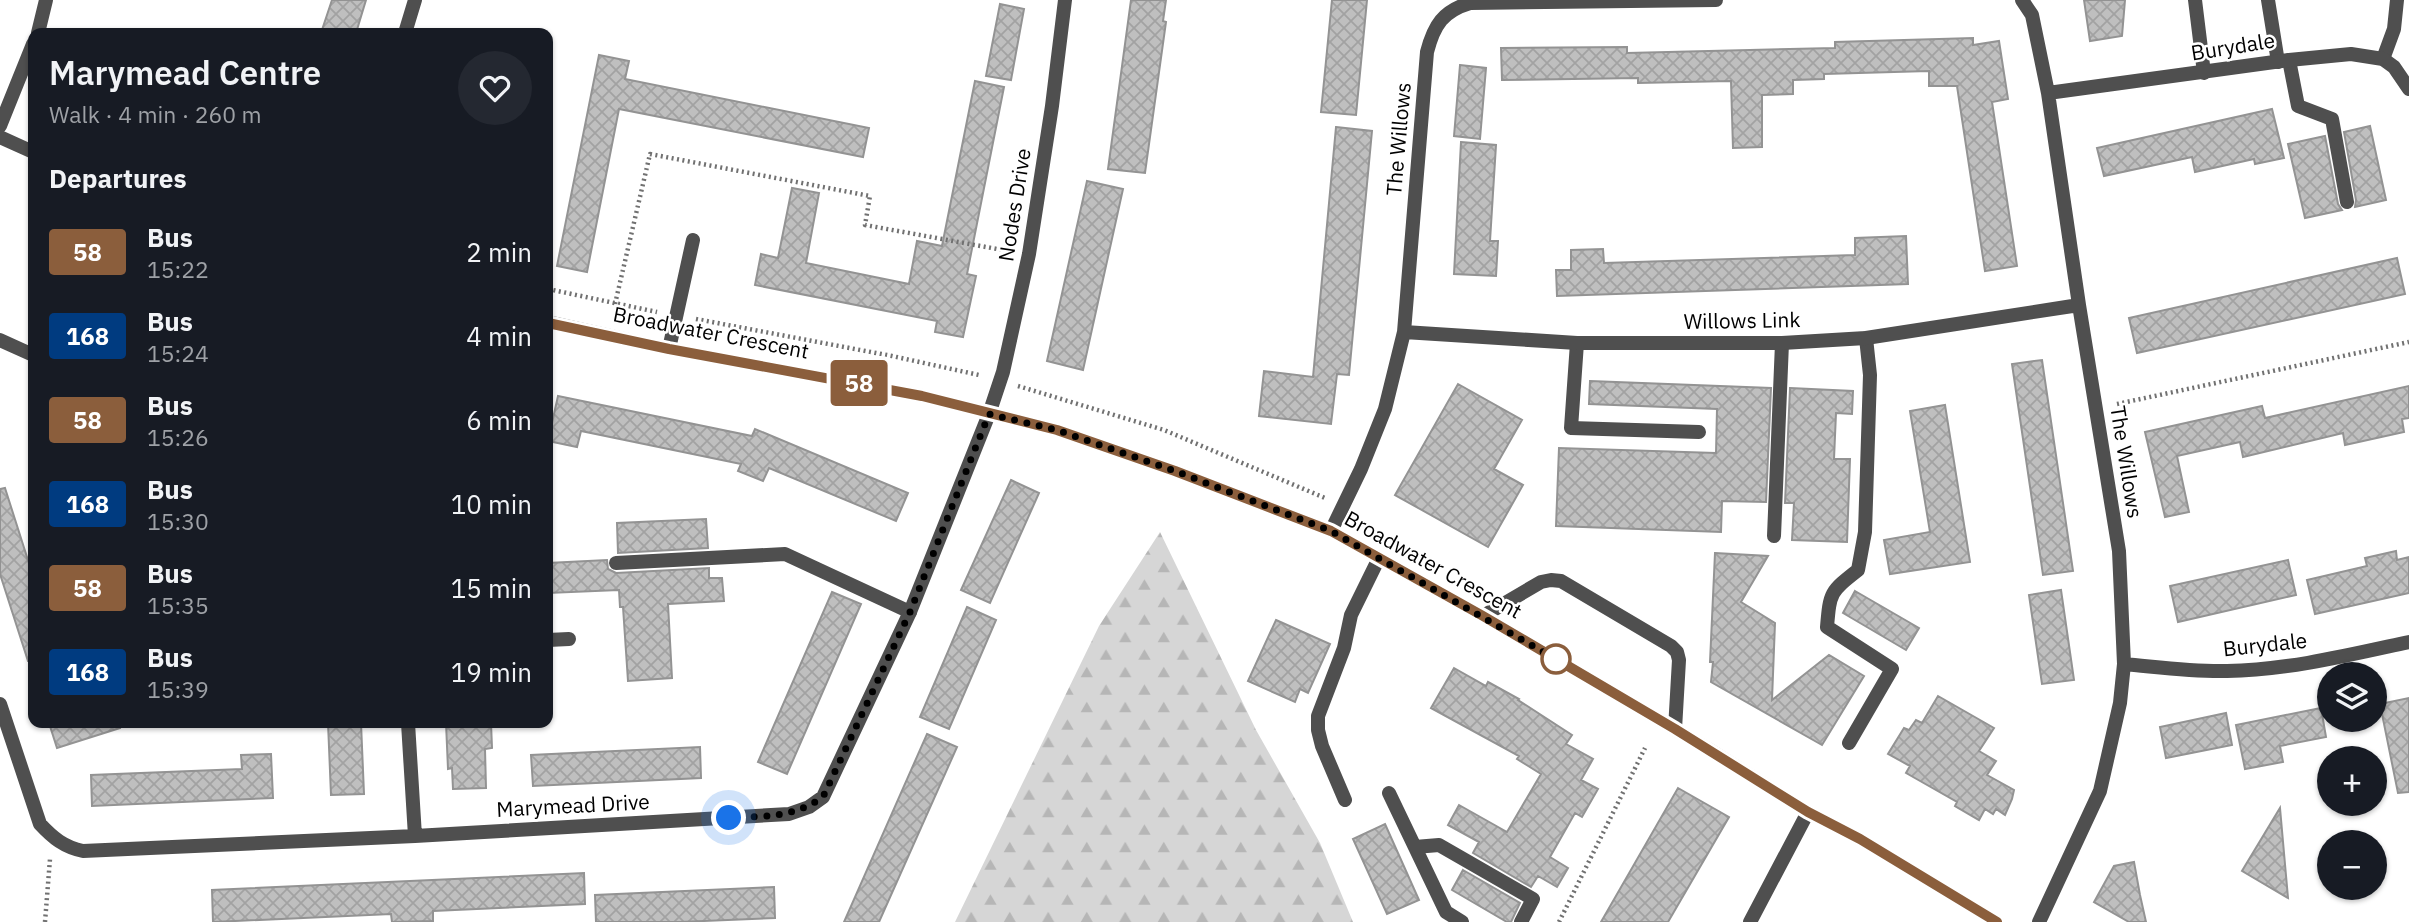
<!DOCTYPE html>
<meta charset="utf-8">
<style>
body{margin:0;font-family:"IBM Plex Sans",sans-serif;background:#242831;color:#f1f3f6;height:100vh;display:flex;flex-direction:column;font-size:26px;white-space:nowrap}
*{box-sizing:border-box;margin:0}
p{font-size:23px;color:#9ea1a6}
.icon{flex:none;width:38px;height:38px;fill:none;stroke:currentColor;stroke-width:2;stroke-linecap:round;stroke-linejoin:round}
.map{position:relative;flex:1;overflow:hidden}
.side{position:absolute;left:28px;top:28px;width:525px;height:700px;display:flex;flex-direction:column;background:#171b24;border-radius:14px;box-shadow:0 2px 5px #0004}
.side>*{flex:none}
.badge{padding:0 14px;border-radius:5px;font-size:24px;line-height:46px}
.fabs{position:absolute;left:2317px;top:662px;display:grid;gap:14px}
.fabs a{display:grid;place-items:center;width:70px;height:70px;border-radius:50%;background:#171b24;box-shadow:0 2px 5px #0004;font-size:35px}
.you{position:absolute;width:35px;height:35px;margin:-18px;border:5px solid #fff;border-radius:50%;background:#1a73e8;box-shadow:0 0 0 10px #1a73e833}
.map>.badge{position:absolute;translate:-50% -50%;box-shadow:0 0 0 4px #fff}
h2{padding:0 21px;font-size:26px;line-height:63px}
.round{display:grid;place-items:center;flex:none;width:74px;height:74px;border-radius:37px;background:#242831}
.head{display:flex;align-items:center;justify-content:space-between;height:119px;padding:0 21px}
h1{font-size:33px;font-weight:600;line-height:52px}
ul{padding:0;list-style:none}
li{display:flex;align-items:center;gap:21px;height:84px;padding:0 21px}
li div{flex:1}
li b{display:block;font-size:26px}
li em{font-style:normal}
li .badge{min-width:77px;font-weight:700;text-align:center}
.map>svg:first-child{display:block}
.forest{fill:url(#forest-firs)}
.building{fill:url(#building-cross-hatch);stroke:#939393;stroke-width:2}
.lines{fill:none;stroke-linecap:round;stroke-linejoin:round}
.path{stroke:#717171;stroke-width:4.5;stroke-dasharray:2 3.5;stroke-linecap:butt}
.service{stroke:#4f4f4f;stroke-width:14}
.minor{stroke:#4f4f4f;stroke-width:14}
.tertiary{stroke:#4f4f4f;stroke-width:14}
.line-casing{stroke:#fff;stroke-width:16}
.line{stroke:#8b5e3c;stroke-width:10}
.walk{stroke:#000;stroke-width:7;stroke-dasharray:0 12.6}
.stop-dot{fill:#fff;stroke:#8b5e3c;stroke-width:3.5}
.labels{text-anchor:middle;stroke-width:5;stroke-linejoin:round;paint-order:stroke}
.street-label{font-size:21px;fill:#000;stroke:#fff}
</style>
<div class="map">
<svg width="2409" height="922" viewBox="0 0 2409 922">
<defs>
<pattern id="forest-firs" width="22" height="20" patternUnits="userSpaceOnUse" patternTransform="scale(1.75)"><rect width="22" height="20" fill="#d6d6d6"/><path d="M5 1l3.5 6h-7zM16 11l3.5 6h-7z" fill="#b6b6b6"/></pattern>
<pattern id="building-cross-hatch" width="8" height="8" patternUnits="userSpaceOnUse" patternTransform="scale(1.75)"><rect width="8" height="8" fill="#bfbfbf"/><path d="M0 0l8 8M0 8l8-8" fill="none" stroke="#a2a2a2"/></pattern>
</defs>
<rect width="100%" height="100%" fill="#fff"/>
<!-- forest -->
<path class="forest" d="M1160 532 1256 730 1320 843 1353 922H955L1099 626Z"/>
<!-- building -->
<path class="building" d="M332 0H366L356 33H321Z
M1131 0H1166L1163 21 1166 22 1145 173 1108 169Z
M1332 0H1367L1356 115 1321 112Z
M2084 0H2125L2122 36 2090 41Z
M1000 4 1024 9 1011 80 986 76Z
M1973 38V45L1999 41 2008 99 1992 102 2017 266 1985 271 1957 86H1929V71L1824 74V79L1793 80V94L1762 95V147L1733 148 1731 81 1638 83V78L1502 80 1501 48 1627 47V53L1668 52 1835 48V42Z
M599 55 629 61 625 79 869 128 863 157 619 109 587 272 557 266Z
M1460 65 1486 68 1480 139 1454 136Z
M975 81 1004 87 967 274 976 276 963 337 935 332 937 321 755 285 761 254 778 258 792 188 819 193 806 263 909 284 917 241 942 246Z
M2272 109 2284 158 2255 164 2254 159 2195 172 2192 157 2104 176 2097 148Z
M2370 126 2386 200 2355 207 2356 200 2344 132Z
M1336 127 1372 131 1349 375 1337 374 1331 424 1259 416 1264 371 1313 377Z
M2325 136 2338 204 2342 210 2305 218 2288 144Z
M1461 142 1496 145 1490 241H1498L1496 276 1454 274Z
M1087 181 1123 189 1083 370 1047 361Z
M1906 236 1908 284 1557 296 1556 270H1571V250L1603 249 1604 263 1855 255V238Z
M2397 258 2405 294 2137 353 2129 318Z
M2042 360 2073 571 2043 575 2012 364Z
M1590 381 1771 388 1766 502 1722 501 1721 532 1556 526 1559 448 1716 453 1717 409 1589 404Z
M1458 384 1522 420 1494 469 1523 485 1488 547 1395 495Z
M2409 386V418L2402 419 2404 432 2345 445 2343 433 2243 457 2240 442 2177 456 2189 512 2165 517 2145 432 2262 406 2265 418Z
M1790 388 1853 391 1852 414 1836 413 1834 459H1850L1847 542 1792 540 1794 503H1785Z
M558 396 752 436 755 429 908 493 896 521 769 468 763 481 738 471 741 464 581 431 577 447 548 441Z
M1945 405 1970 562 1890 574 1884 540 1930 532 1910 411Z
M1011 480 1039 493 990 603 961 590Z
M5 488 33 576V661H28L0 574V489Z
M706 519 708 548 618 553 617 523Z
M2396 551 2397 560 2409 557V593L2315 614 2307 580 2367 566 2365 558Z
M1715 553 1768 556 1741 602 1775 623 1772 700 1829 655 1864 676 1822 745 1711 682 1713 662H1710Z
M607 560 608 569 616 573 709 568V578H722L724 601 668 604 672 678 628 681 623 607H620L619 590 548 593V563Z
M2288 560 2296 595 2178 622 2170 586Z
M2061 590 2074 680 2042 684 2029 595Z
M1855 591 1919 628 1906 650 1843 613Z
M832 592 861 604 787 774 758 762Z
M967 607 996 620 949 729 920 717Z
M1276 620 1330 644 1308 693 1300 689 1295 702 1248 681Z
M1454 668 1486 686 1488 682 1519 699 1518 700 1572 735 1566 744 1593 759 1581 780 1598 789 1582 817 1575 813 1550 857 1568 868 1557 887 1538 876 1531 887 1473 853 1479 842 1448 825 1459 805 1507 832 1541 774 1517 759 1519 756 1431 708Z
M1938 696 1994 728 1979 751 1996 761 1987 775 2014 790 2012 799 2005 815 1996 809 1993 814 1985 809 1979 820 1955 806 1957 802 1906 773 1910 766 1888 754 1904 728 1909 730 1916 720 1922 723Z
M2409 698V792L2398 793 2380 704Z
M2321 708 2326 737 2280 746 2283 762 2245 769 2236 725Z
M2226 713 2232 745 2166 758 2160 727Z
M49 723H119L120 728 57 748Z
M328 723H361L364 794 331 795Z
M446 723H491L492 748 485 749 486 788 453 789 452 768 448 769Z
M927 734 957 747 879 922H844Z
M700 747 701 778 533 786 531 755Z
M271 754 273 798 92 806 91 775 242 769 241 755Z
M1678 788 1729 817 1668 922H1601Z
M2280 808 2288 898 2242 871Z
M1385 824 1419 900 1387 914 1353 839Z
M2134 862 2140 895 2146 922H2129L2094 902 2114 866Z
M1463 870 1520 903 1511 922H1507L1452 890Z
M584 873 585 904 433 911V921L392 922 391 914 213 922 212 890Z
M774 887 775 918 680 922H596L595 895Z"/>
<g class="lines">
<!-- path -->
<path class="path" d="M548 289 657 312
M615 304 650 154 870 196 865 225 1008 251
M696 319 892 356 979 375
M1018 386 1164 430 1325 498
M2117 404 2409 342
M45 922 50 859
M1559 922 1645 748"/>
<!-- service -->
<path class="service" d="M2195 0 2204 73
M2268 0 2278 62
M2383 59 2394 29 2397 0
M2289 60 2298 106 2332 119 2347 202
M0 340 33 355
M1577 343 1571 428 1699 432
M669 349 693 240
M1774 536 1782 343
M616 563 785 554 910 612
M1483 616 1541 582 1551 580 1561 581 1671 646 1677 652 1679 660 1675 729
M1849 743 1892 669 1827 627C1830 592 1830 592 1858 570L1865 532 1870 375 1866 338
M1389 793 1446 912 1462 922
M1345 800 1322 746 1318 730V716L1344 648 1351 615 1379 558
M1415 847 1439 845 1533 899 1521 922"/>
<!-- minor -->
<path class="minor" d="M2022 0 2032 15 2048 93 2079 305 2119 551 2124 664 2120 703 2100 791 2039 922
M38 33 46 0
M405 33 415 0
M2048 93 2289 60 2351 54 2383 59 2394 67 2409 89
M0 126 33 44
M1404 332 1577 343H1782L1866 338 2079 305
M1331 531 1361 469 1385 409 1404 332 1427 52C1434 25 1443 11 1470 3L1716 0
M548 640 569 639
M2124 664C2158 667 2192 672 2227 671 2288 670 2349 655 2409 642
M0 704 40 824C53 838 64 847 83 851L415 836 789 814 809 807 823 797 910 612 989 414 1003 372 1029 254 1052 106 1065 0
M408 723 415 836
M1750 922 1808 812"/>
<!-- tertiary -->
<path class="tertiary" d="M0 137 33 152
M548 322 669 349 922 396 1057 430 1176 471 1331 531 1483 616 1708 749 1808 812 1860 839 1997 922"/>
</g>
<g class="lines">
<defs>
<path id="line" d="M548 323 669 349 922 396 1057 430 1175 471 1331 531 1483 616 1675 729 1808 812 1860 839 1997 922"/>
</defs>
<!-- line casing -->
<use href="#line" class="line-casing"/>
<!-- line -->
<use href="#line" class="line"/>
<!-- walk -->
<path class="walk" d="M729 818C765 816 793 818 823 797L910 612 989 414 1057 430 1175 471 1331 531 1556 659"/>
</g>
<!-- markers -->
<circle class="stop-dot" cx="1556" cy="659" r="14"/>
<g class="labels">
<!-- street labels -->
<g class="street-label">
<text transform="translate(2233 47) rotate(-9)" y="7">Burydale</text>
<text transform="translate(1399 139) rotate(-85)" y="7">The Willows</text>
<text transform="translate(1015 205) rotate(-81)" y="7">Nodes Drive</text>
<text transform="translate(1742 321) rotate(-1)" y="7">Willows Link</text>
<text transform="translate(711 333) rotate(11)" y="7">Broadwater Crescent</text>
<text transform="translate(2126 462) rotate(81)" y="7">The Willows</text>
<text transform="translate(1433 565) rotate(29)" y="7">Broadwater Crescent</text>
<text transform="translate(2265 645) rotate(-6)" y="7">Burydale</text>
<text transform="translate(573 806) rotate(-3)" y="7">Marymead Drive</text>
</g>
</g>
</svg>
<div class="fabs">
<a><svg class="icon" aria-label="layers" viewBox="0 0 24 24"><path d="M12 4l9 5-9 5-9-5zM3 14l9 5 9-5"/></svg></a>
<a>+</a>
<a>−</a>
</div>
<div class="you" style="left:729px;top:818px"></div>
<b class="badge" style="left:859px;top:383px;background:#8b5e3c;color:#fff">58</b>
<section class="side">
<div class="head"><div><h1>Marymead Centre</h1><p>Walk · 4 min · 260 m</p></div><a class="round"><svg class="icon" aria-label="heart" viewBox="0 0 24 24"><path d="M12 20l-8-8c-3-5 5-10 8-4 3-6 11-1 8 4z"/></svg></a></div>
<h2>Departures</h2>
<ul>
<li><span class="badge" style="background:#8b5e3c;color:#fff">58</span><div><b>Bus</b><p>15:22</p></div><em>2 min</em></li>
<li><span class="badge" style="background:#003b80;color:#fff">168</span><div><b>Bus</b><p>15:24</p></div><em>4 min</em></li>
<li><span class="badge" style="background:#8b5e3c;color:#fff">58</span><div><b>Bus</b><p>15:26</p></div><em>6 min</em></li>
<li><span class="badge" style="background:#003b80;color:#fff">168</span><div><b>Bus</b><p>15:30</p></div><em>10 min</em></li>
<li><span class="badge" style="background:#8b5e3c;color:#fff">58</span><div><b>Bus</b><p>15:35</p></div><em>15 min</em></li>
<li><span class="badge" style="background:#003b80;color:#fff">168</span><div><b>Bus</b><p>15:39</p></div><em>19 min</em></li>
</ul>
</section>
</div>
